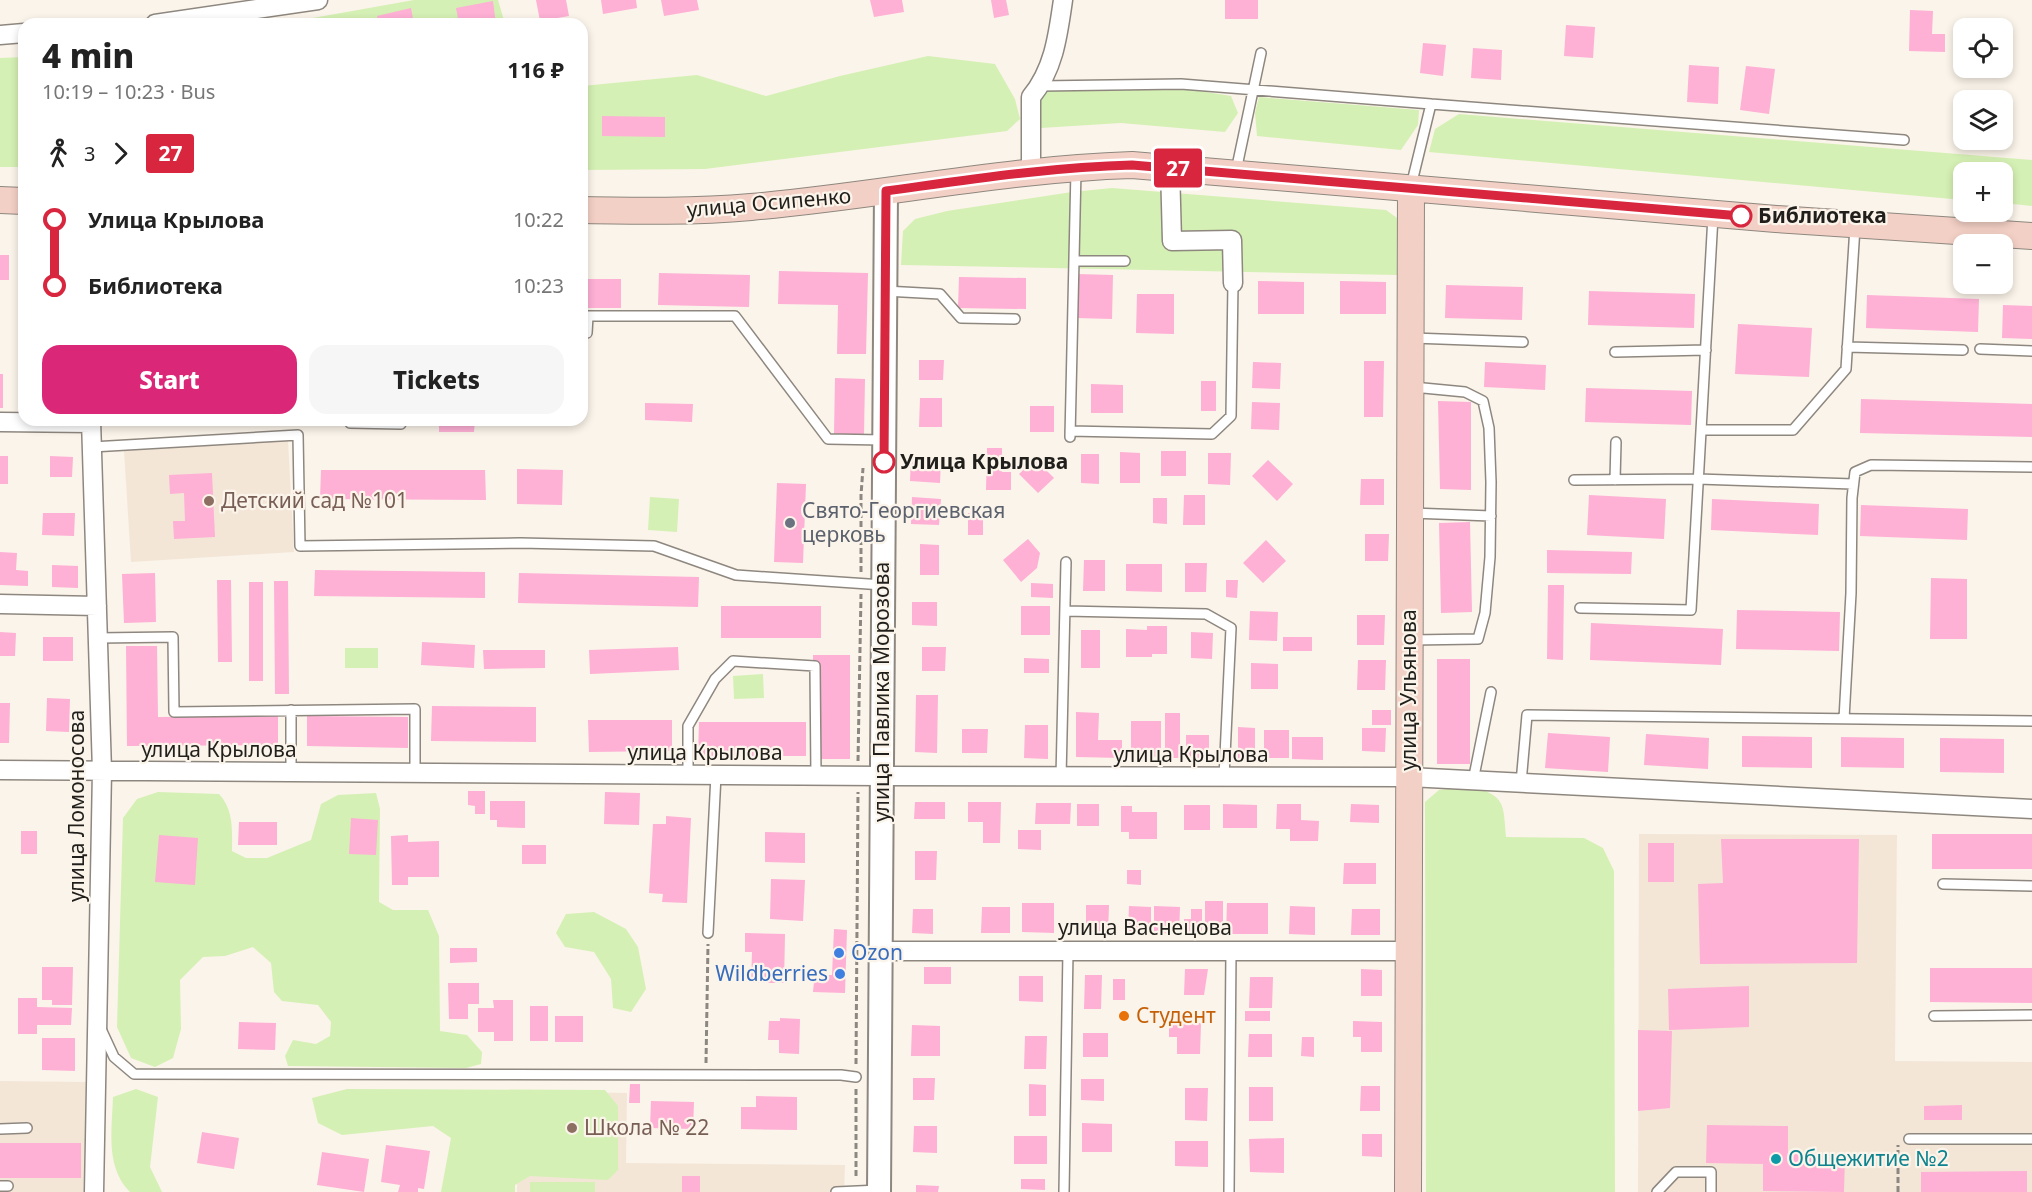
<!DOCTYPE html>
<meta charset="utf-8">
<style>
body{margin:0;font-family:"Noto Sans",sans-serif;background:#f6f6f6;color:#222;height:100vh;display:flex;flex-direction:column;font-size:22px;white-space:nowrap}
*{box-sizing:border-box;margin:0}
p{font-size:20px;color:#767676}
.icon{flex:none;width:33px;height:33px;fill:none;stroke:currentColor;stroke-width:2;stroke-linecap:round;stroke-linejoin:round}
.map{position:relative;flex:1;overflow:hidden}
.details{position:absolute;left:18px;top:18px;width:570px;height:408px;display:flex;flex-direction:column;background:#fff;border-radius:18px;box-shadow:0 3px 9px #0003}
.details>*{flex:none}
.badge{padding:0 12px;border-radius:4px;font-size:21px;line-height:39px}
.tools{position:absolute;left:1953px;top:18px;display:grid;gap:12px}
.tools a{display:grid;place-items:center;width:60px;height:60px;border-radius:12px;background:#fff;box-shadow:0 3px 9px #0003;font-size:30px}
.map>.badge{position:absolute;translate:-50% -50%;box-shadow:0 0 0 3px #fff}
.legs{display:flex;align-items:center;gap:9px;height:66px;padding:0 24px;font-size:20px}
.legs p{margin-inline-start:auto}
.overview{display:flex;align-items:center;justify-content:space-between;height:102px;padding:0 24px}
h1{font-size:33px;font-weight:800;line-height:45px}
.primary-button{display:flex;gap:12px;margin-top:auto;padding:12px 24px}
.primary-button a{flex:1;height:69px;border-radius:18px;background:#db2777;color:#fff;font-size:24px;font-weight:800;line-height:69px;text-align:center}
.primary-button a+a{background:#f6f6f6;color:#222}
ul{padding:0 24px;list-style:none}
li{display:flex;align-items:center;gap:21px;height:66px;font-size:22px}
li i{display:grid;place-items:center;width:9px;height:100%;margin:0 8px;background:currentColor}
li i::after{content:'';width:15px;height:15px;margin:-8px;border:4px solid;border-radius:50%;background:#fff}
li p{margin-inline-start:auto}
li:first-child i{background:linear-gradient(#0000 50%,currentColor 0)}
li:last-child i{background:linear-gradient(currentColor 50%,#0000 0)}
.map>svg:first-child{display:block}
.built{fill:#f3e6d7}
.green{fill:#d5f0b4}
.building{fill:#feb0d5}
.lines{fill:none;stroke-linecap:round;stroke-linejoin:round}
.service-casing{stroke:#8e877f;stroke-width:12}
.minor-casing{stroke:#8e877f;stroke-width:21}
.tertiary-casing{stroke:#8e877f;stroke-width:26}
.secondary-casing{stroke:#8e877f;stroke-width:28}
.path{stroke:#8c8781;stroke-width:3;stroke-dasharray:6 3;stroke-linecap:butt}
.service{stroke:#fff;stroke-width:9}
.minor{stroke:#fff;stroke-width:18}
.tertiary{stroke:#fff;stroke-width:22}
.secondary{stroke:#f3d0c5;stroke-width:26}
.line-1-casing{stroke:#fff;stroke-width:14}
.line-1{stroke:#d7263d;stroke-width:9}
.stop-1-dot{fill:#fff;stroke:#d7263d;stroke-width:3}
.education-dot{fill:#8d6e63;stroke:#fbf4ea;stroke-width:2}
.worship-dot{fill:#6b7280;stroke:#fbf4ea;stroke-width:2}
.shop-dot{fill:#3f7fe0;stroke:#fbf4ea;stroke-width:2}
.food-dot{fill:#e8710a;stroke:#fbf4ea;stroke-width:2}
.culture-dot{fill:#0f9aa8;stroke:#fbf4ea;stroke-width:2}
.labels{text-anchor:middle;stroke-width:4.5;stroke-linejoin:round;paint-order:stroke}
.street-label{font-size:21px;fill:#211f1b;stroke:#fbf4ea}
.stop-label{font-size:21px;font-weight:bold;fill:#211f1b;stroke:#fbf4ea;text-anchor:start}
.education-label{font-size:21px;fill:#785e54;stroke:#fbf4ea;text-anchor:start}
.worship-label{font-size:21px;fill:#5b616d;stroke:#fbf4ea;text-anchor:start}
.shop-label{font-size:21px;fill:#366cbe;stroke:#fbf4ea;text-anchor:start}
.food-label{font-size:21px;fill:#c56008;stroke:#fbf4ea;text-anchor:start}
.culture-label{font-size:21px;fill:#0d838f;stroke:#fbf4ea;text-anchor:start}
</style>
<div class="map">
<svg width="2032" height="1192" viewBox="0 0 2032 1192">
<rect width="100%" height="100%" fill="#fbf4ea"/>
<!-- built -->
<path class="built" d="M288 441 294 552 131 562 124 451Z
M1639 834 1897 835 1895 1061 2032 1062V1192H1638Z
M0 1081 86 1082 84 1192H0Z
M518 1091 627 1093 626 1163 845 1165 844 1192H517Z"/>
<!-- green -->
<path class="green" d="M414 0H498L505 24H279Z
M928 56 995 64 1015 99 1020 119 1007 131 705 169 582 170V86L697 75 766 96 840 76Z
M24 57V167H0V58Z
M1077 80 1144 82 1231 96 1238 113 1225 132 1121 123 1041 128 1037 94Z
M1259 97 1419 110 1418 125 1401 150 1257 136 1255 113Z
M1459 114 2032 160V206L2003 203 2002 172H1964L1963 200 1429 152 1435 129Z
M1112 188 1386 210 1397 218V275L901 265 903 231 915 219 947 211 1072 192Z
M650 497 679 499 677 532 648 530Z
M345 648H378V668H345Z
M763 674 764 698 734 699 733 676Z
M1470 786C1506 796 1503 803 1506 837L1584 838 1603 848 1614 871 1615 1192H1426L1425 802 1439 790Z
M158 792 219 794C234 810 232 830 232 851L246 858H267L311 840 321 804 338 795 376 793 380 809 379 902 393 910H428L439 936 440 1031 467 1035 482 1052 481 1064 466 1068 288 1066 285 1056 293 1040 316 1044 330 1036 331 1022 318 1005 282 1001 274 992 271 963 253 947 225 956 203 957 180 980 181 1029 173 1058 155 1067 131 1058 117 1027 123 818 137 799Z
M594 912 626 929 638 947 646 989 631 1012 613 1008 611 979 594 952 565 947 556 933 566 914Z
M136 1089 158 1097 150 1167 162 1192H130C105 1167 112 1129 113 1097Z
M347 1089 605 1090 618 1106V1170L608 1180 530 1176 515 1185V1192H441L451 1138 433 1126 342 1135 318 1123 312 1098Z
M530 1182H595V1192H530Z"/>
<!-- building -->
<path class="building" d="M536 0H566L569 16 540 21Z
M601 0H636L637 8 603 14Z
M661 0H697L699 10 664 16Z
M870 0H902L904 12 874 17Z
M991 0H1006L1009 15 994 18Z
M1225 0H1258V19H1225Z
M493 1 496 24H459L456 8Z
M411 8 414 24H379L377 16Z
M1910 10 1933 11 1932 34H1945V52L1909 51Z
M1566 25 1595 27 1593 58 1564 56Z
M1423 43 1446 45 1443 76 1420 73Z
M1473 48 1502 50 1501 80 1471 78Z
M1689 65 1719 67 1718 104 1687 102Z
M1746 66 1775 69 1769 114 1740 110Z
M602 116 665 117V137L602 136Z
M0 255H9V280H0Z
M779 271 868 273 866 354H837L838 305 778 304Z
M659 273 750 275 749 307 658 305Z
M1077 274 1113 275 1112 319 1076 318Z
M959 277 1026 278V309L958 308Z
M582 279H621V308H582Z
M1258 281 1304 282V314H1258Z
M1340 281 1386 282V314H1340Z
M1446 285 1523 287 1522 320 1445 318Z
M1589 291 1695 294 1694 328 1588 325Z
M1137 294H1174V334L1136 333Z
M1867 295 1979 299 1978 332 1866 328Z
M2003 305 2032 306V339L2002 338Z
M1738 324 1812 328 1809 377 1735 374Z
M919 360H944L943 380H919Z
M1364 361H1384L1383 417H1364Z
M1253 362 1281 363 1280 389 1252 388Z
M1485 362 1546 365 1545 390 1484 387Z
M0 374H3V408H0Z
M835 378 865 379 864 434H834Z
M1201 381H1216V411H1201Z
M1091 384 1123 385V413H1091Z
M1586 388 1692 391 1691 425 1585 422Z
M920 398H942V427H919Z
M1861 399 2032 404V437L1860 433Z
M1438 401 1471 402V490L1440 489Z
M1252 402 1280 403 1279 430 1251 429Z
M645 403 693 404 692 422 645 420Z
M1030 406H1054V432H1030Z
M228 420H300V426L228 422Z
M439 420H475L474 432H439Z
M987 448H1002V472H1011V490H986Z
M1161 451H1186V476H1161Z
M1120 452 1140 453V483H1120Z
M1208 453H1231L1230 485 1208 484Z
M1081 454H1099V484L1081 483Z
M0 456H8V484H0Z
M50 456 73 457 72 477H50Z
M911 456 941 458 940 483 910 481Z
M1035 459 1054 478 1038 493 1019 474Z
M1268 460 1293 484 1277 501 1252 476Z
M517 469 563 470 562 505 517 504Z
M321 470H485L486 500 320 499Z
M212 473 215 537 174 539 173 521H185L184 493 170 494 169 475Z
M1361 479H1384V505H1360Z
M777 483 806 484 803 563 774 562Z
M1184 495H1205V525H1183Z
M1589 495 1666 499 1664 539 1587 535Z
M912 497 941 499 939 525 911 524Z
M1153 498H1167V524L1153 523Z
M1712 499 1819 504 1818 535 1711 530Z
M1861 505 1968 509 1967 540 1860 536Z
M43 513H75L74 536 42 535Z
M968 513 983 514V535H968Z
M1470 522 1472 612 1441 613 1439 523Z
M1365 534H1389L1388 561H1365Z
M1028 539 1040 553 1037 568 1021 582 1003 560Z
M1266 540 1286 561 1263 583 1243 563Z
M920 544 939 545V575H920Z
M1547 550 1632 552 1631 574 1547 573Z
M0 552 17 553 16 570 28 571V586L0 585Z
M1084 560H1105V591H1083Z
M1185 563H1207L1206 592H1185Z
M1126 564H1162V592L1126 591Z
M52 565 78 566V588L52 587Z
M315 570 485 572V598L314 596Z
M155 573 156 622 124 623 122 574Z
M519 573 699 577 698 607 518 603Z
M1931 578 1967 579V639H1930Z
M217 580H231L232 662H218Z
M1226 580H1238L1237 598 1226 597Z
M274 581H288L289 694H275Z
M249 582H263V681H249Z
M1031 583 1053 584V598L1031 597Z
M1548 585H1564L1563 660 1547 659Z
M912 602H937V626L912 625Z
M721 606H821V638H721Z
M1021 606H1050V635H1021Z
M1737 610 1840 612 1839 651 1736 649Z
M1250 611 1278 612 1277 641 1249 640Z
M1357 615H1385L1384 645H1357Z
M1591 623 1723 629 1721 665 1590 660Z
M1147 626H1167V654H1152V657H1126V629L1147 630Z
M1081 630H1100V668H1081Z
M0 632 16 633 15 656H0Z
M1191 632 1213 633 1212 659 1191 658Z
M43 637H73V661H43Z
M1283 637H1312V651H1283Z
M422 642 475 645 474 668 421 665Z
M126 646H157L158 717 278 716V745L127 746Z
M678 647 679 670 590 674 589 650Z
M922 647H946L945 671H922Z
M483 650H545V668L484 669Z
M813 655H850V759H814Z
M1024 658 1049 659V673H1024Z
M1437 659H1470V764H1437Z
M1358 660H1386L1385 690H1357Z
M1251 663 1278 664V689H1251Z
M916 695H938L937 753 915 752Z
M47 698 70 699 69 732 46 731Z
M0 703H10L9 743H0Z
M432 706 536 707V742L431 741Z
M1372 710H1391V725H1372Z
M1076 712 1099 713 1098 740H1122V758L1076 757Z
M1165 713H1180V758H1165Z
M307 716 408 717V748L307 746Z
M588 720H672V751L589 752Z
M1131 721H1161V757L1131 756Z
M699 722H806V756H698Z
M1025 725H1048V759L1024 758Z
M1238 727 1255 728V759H1238Z
M1362 728H1386L1385 752 1362 751Z
M962 729H988L987 753H962Z
M1264 730H1289V758H1264Z
M1548 733 1610 737 1608 772 1545 768Z
M1646 734 1709 738 1708 769 1644 765Z
M1186 735H1209V758H1186Z
M1742 736 1812 737V768L1742 767Z
M1292 737H1323V760L1292 759Z
M1841 737 1904 738V768L1841 767Z
M1940 738 2004 739V773L1940 772Z
M468 791H485V814H475V806L468 805Z
M605 792 640 793 639 825 604 824Z
M490 801H525V828L497 827V820H490Z
M915 802H945V819H914Z
M968 802H1001L1000 843H983V822H968Z
M1036 803H1071L1070 824H1035Z
M1077 804H1099V826H1077Z
M1223 804 1257 805V828H1223Z
M1277 804H1301V820L1319 821 1318 841H1290V829H1276Z
M1351 804 1379 805V823L1350 822Z
M1184 805H1210V830H1184Z
M1121 806H1132V812H1157V839H1129V832H1121Z
M666 816 691 818 687 903 662 902 663 894 649 893 653 824H666Z
M351 818 378 820 376 855 349 854Z
M239 822H277V845H238Z
M1018 830H1041V850L1018 849Z
M21 831H37V854H21Z
M765 832 805 833V863L765 862Z
M1932 834H2032V869H1932Z
M159 835 198 838 195 885 155 882Z
M408 835V842L439 841V877H408V885H392L391 836Z
M1721 839H1859L1857 963 1700 964 1698 884 1723 883Z
M1648 843H1674V882H1648Z
M522 845H546V864H522Z
M915 851H937L936 880H915Z
M1344 863H1376V884H1343Z
M1127 870H1141V885L1127 884Z
M771 879 805 880 803 921 770 919Z
M1205 901H1223V933H1205Z
M1022 903H1054V933L1022 932Z
M1227 903H1268V934H1226Z
M1086 905H1109L1108 933H1086Z
M1129 906 1151 907V933L1128 932Z
M1154 906 1180 907 1179 934 1154 933Z
M1290 906 1315 907V935L1289 934Z
M982 907H1010V933H981Z
M913 909H933V934L912 933Z
M1191 909H1202V933H1184V919H1191Z
M1352 909H1380V935H1351Z
M834 929 847 930 845 993 813 992 814 982 821 975H832Z
M745 933 785 934 784 983H751L752 952H745Z
M450 948H477V962L450 963Z
M42 967H73L72 1005H52V1000H42Z
M924 967H951V984H924Z
M1930 968H2032V1003L1930 1002Z
M1185 969H1208L1204 995H1184Z
M1361 969 1382 970V996H1361Z
M1085 975H1102L1101 1009H1084Z
M1019 976H1043V1002L1019 1001Z
M1250 977H1273L1272 1008H1249Z
M1113 979H1125V1000H1113Z
M448 983H479V1004H468V1019H449Z
M1749 986V1027L1669 1030 1668 989Z
M18 998H37V1007L72 1008 71 1025H37V1034H18Z
M493 1000H513V1041H494V1032H478V1008H494Z
M530 1006H548V1041H530Z
M1245 1011H1270V1021H1245Z
M555 1016H583V1042H555Z
M780 1018 800 1019 799 1054 779 1053V1040H768L769 1021H780Z
M1353 1021 1382 1022V1052H1361V1037H1353Z
M239 1022 276 1023 275 1050 238 1049Z
M1169 1023H1201L1200 1054H1177V1037H1169Z
M912 1025 940 1026V1056H911Z
M1638 1030 1672 1031 1670 1108 1638 1111Z
M1083 1033H1108V1057H1083Z
M1249 1034H1272V1057H1248Z
M1025 1036H1047L1046 1069H1024Z
M1302 1037H1314V1057L1301 1056Z
M42 1038H75V1071L42 1070Z
M913 1078H935L934 1100H913Z
M1081 1079H1104V1101L1081 1100Z
M630 1084H640V1103H629Z
M1029 1084 1046 1085V1116H1029Z
M1361 1086H1380V1111H1360Z
M1249 1087H1273V1121H1249Z
M1185 1088H1208L1207 1121 1185 1120Z
M756 1096 797 1097V1130L741 1129V1107H756Z
M651 1101 694 1102 693 1129 650 1128Z
M1962 1105V1120H1924V1106Z
M1082 1123 1112 1124V1152H1082Z
M1707 1125 1788 1126V1154H1845L1844 1192 1763 1191V1164L1706 1163Z
M914 1126H937V1153L913 1152Z
M202 1132 239 1138 234 1169 197 1163Z
M1362 1134H1382V1157L1362 1156Z
M1014 1136H1047V1164H1014Z
M1284 1138V1173L1250 1172 1249 1139Z
M1175 1141H1208V1167L1175 1166Z
M0 1143H81V1178H0Z
M386 1145 430 1151 424 1189 418 1188V1192H398L400 1185 381 1182Z
M322 1152 369 1159 364 1192 317 1185Z
M2027 1171V1192H1921V1172Z
M682 1176H700V1192H682Z
M1021 1179H1045V1190L1021 1189Z
M916 1185 939 1186 938 1192H916Z"/>
<g class="lines">
<defs>
<path id="service" d="M1040 86 1181 84 1431 104
M1236 171 1261 53
M1411 186 1431 104 1904 140
M1075 261H1125
M885 291 940 294 961 318 1015 319
M582 333H587L588 316H735L828 439 883 440
M1413 338 1523 342
M1847 347 1963 350
M1980 349 2032 351
M1615 352 1706 350
M350 420V423L401 424V420
M1701 430H1793L1846 369 1855 227
M1070 431 1212 434 1231 416 1233 283
M1070 437 1076 170
M92 447 298 435 300 546 520 543 654 546 736 575 883 585
M1574 480 1698 479 1853 484
M1615 480 1616 442
M1412 513 1491 516
M1580 608 1691 610 1713 216
M1065 611 1206 614 1231 628 1224 777
M98 638 173 637 174 712 415 709V773
M1411 640 1478 639 1485 613 1490 557 1491 482 1489 428 1483 401 1465 392 1413 387
M1844 719 1851 593 1852 498 1855 472 1871 465 2032 467
M291 773V710
M688 775V726L715 679 733 661 815 666 816 776
M1061 777 1066 562
M1473 781 1491 692
M1521 783 1527 715 2032 721
M1943 884 2032 886
M708 933 716 775
M1934 1016 2032 1015
M101 1029 114 1057 134 1074 841 1075 856 1077
M0 1129 27 1128
M1909 1139H2032
M0 1186H8
M836 1192 879 1190
M1064 1192 1068 951
M1229 1192 1231 951
M1657 1192 1676 1172H1711V1192"/>
<path id="minor" d="M155 24 318 0
M0 35 24 33
M1170 167 1172 241 1232 240 1233 283
M1031 173V97C1054 69 1058 35 1063 0
M91 420 102 771 94 1192
M0 422 91 423
M0 604 97 606
M0 770 881 776 1409 777 2032 809
M882 951H1409"/>
<path id="tertiary" d="M879 1192 886 191"/>
<path id="secondary" d="M0 200 24 201
M582 210C638 211 695 212 751 207 878 196 1004 169 1132 165L1776 219 2032 236
M1408 1192 1411 189"/>
</defs>
<!-- service casing -->
<use href="#service" class="service-casing"/>
<!-- minor casing -->
<use href="#minor" class="minor-casing"/>
<!-- tertiary casing -->
<use href="#tertiary" class="tertiary-casing"/>
<!-- secondary casing -->
<use href="#secondary" class="secondary-casing"/>
<!-- path -->
<path class="path" d="M861 572V495L863 468
M858 761 861 594
M706 1063 708 944
M856 1064 858 792
M856 1089V1178
M1898 1192V1145"/>
<!-- service -->
<use href="#service" class="service"/>
<!-- minor -->
<use href="#minor" class="minor"/>
<!-- tertiary -->
<use href="#tertiary" class="tertiary"/>
<!-- secondary -->
<use href="#secondary" class="secondary"/>
</g>
<g class="lines">
<defs>
<path id="line-1" d="M884 462 886 191C967 180 1050 167 1132 165L1741 216"/>
</defs>
<!-- line-1 casing -->
<use href="#line-1" class="line-1-casing"/>
<!-- line-1 -->
<use href="#line-1" class="line-1"/>
</g>
<!-- markers -->
<g class="stop-1-dot">
<circle cx="1741" cy="216" r="10"/>
<circle cx="884" cy="462" r="10"/>
</g>
<g class="education-dot">
<circle cx="209" cy="501" r="6"/>
<circle cx="572" cy="1128" r="6"/>
</g>
<circle class="worship-dot" cx="790" cy="523" r="6"/>
<g class="shop-dot">
<circle cx="839" cy="953" r="6"/>
<circle cx="840" cy="974" r="6"/>
</g>
<circle class="food-dot" cx="1124" cy="1016" r="6"/>
<circle class="culture-dot" cx="1776" cy="1159" r="6"/>
<g class="labels">
<!-- street labels -->
<g class="street-label">
<text transform="translate(769 203) rotate(-5)" y="7">улица Осипенко</text>
<text transform="translate(1409 690) rotate(-90)" y="7">улица Ульянова</text>
<text transform="translate(882 692) rotate(-90)" y="7">улица Павлика Морозова</text>
<text x="219" y="757">улица Крылова</text>
<text x="705" y="760">улица Крылова</text>
<text x="1191" y="762">улица Крылова</text>
<text transform="translate(77 806) rotate(-90)" y="7">улица Ломоносова</text>
<text x="1145" y="935">улица Васнецова</text>
</g>
<!-- stop labels -->
<g class="stop-label">
<text x="1758" y="223">Библиотека</text>
<text x="900" y="469">Улица Крылова</text>
</g>
<!-- education labels -->
<g class="education-label">
<text x="221" y="508">Детский сад №101</text>
<text x="584" y="1135">Школа № 22</text>
</g>
<!-- worship labels -->
<g class="worship-label">
<text x="802" y="518">Свято-Георгиевская<tspan x="802" dy="24">церковь</tspan></text>
</g>
<!-- shop labels -->
<g class="shop-label">
<text x="851" y="960">Ozon</text>
<text x="828" y="981" text-anchor="end">Wildberries</text>
</g>
<!-- food labels -->
<g class="food-label">
<text x="1136" y="1023">Студент</text>
</g>
<!-- culture labels -->
<g class="culture-label">
<text x="1788" y="1166">Общежитие №2</text>
</g>
</g>
</svg>
<div class="tools">
<a><svg class="icon" aria-label="locate" viewBox="0 0 24 24"><circle cx="12" cy="12" r="6"/><path d="M12 2v4M12 18v4M2 12h4M18 12h4"/></svg></a>
<a><svg class="icon" aria-label="layers" viewBox="0 0 24 24"><path d="M12 4l9 5-9 5-9-5zM3 14l9 5 9-5"/></svg></a>
<a>+</a>
<a>−</a>
</div>
<b class="badge" style="left:1178px;top:168px;background:#d7263d;color:#fff">27</b>
<section class="details">
<div class="overview"><div><h1>4 min</h1><p>10:19 – 10:23 · Bus</p></div><b>116 ₽</b></div>
<div class="legs"><svg class="icon" aria-label="walk" viewBox="0 0 24 24"><circle cx="13" cy="4" r="2"/><path d="M13 8l-2 6 4 7M11 14l-3 7M7 12l3-4h3l4 4"/></svg>3<svg class="icon" aria-label="forward" viewBox="0 0 24 24"><path d="M9 5l7 7-7 7"/></svg><b class="badge" style="background:#d7263d;color:#fff">27</b></div>
<ul>
<li><i style="color:#d7263d"></i><b>Улица Крылова</b><p>10:22</p></li>
<li><i style="color:#d7263d"></i><b>Библиотека</b><p>10:23</p></li>
</ul>
<div class="primary-button"><a>Start</a><a>Tickets</a></div>
</section>
</div>
